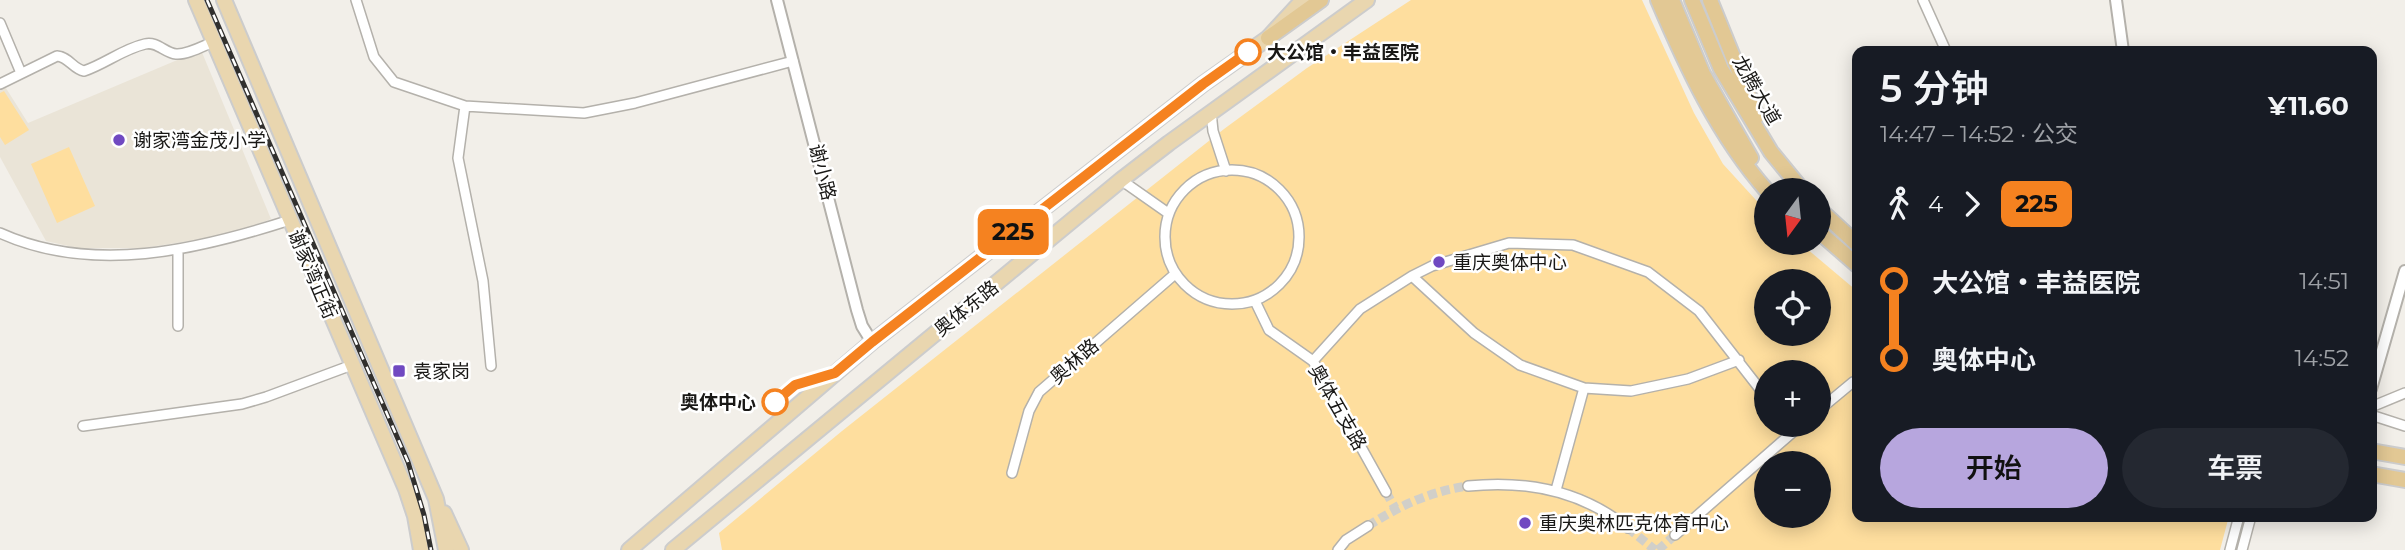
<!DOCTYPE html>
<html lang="zh">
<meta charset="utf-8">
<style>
body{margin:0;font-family:Montserrat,"Noto Sans SC",sans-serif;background:#242831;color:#f1f3f6;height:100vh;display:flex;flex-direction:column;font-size:26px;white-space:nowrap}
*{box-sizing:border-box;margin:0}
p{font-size:23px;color:#9ea1a6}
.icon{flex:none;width:38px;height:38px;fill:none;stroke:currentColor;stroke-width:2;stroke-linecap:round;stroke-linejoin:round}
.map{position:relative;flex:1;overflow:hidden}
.sheet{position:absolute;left:1852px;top:46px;width:525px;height:476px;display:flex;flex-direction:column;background:#171b24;border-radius:14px;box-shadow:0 4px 18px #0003}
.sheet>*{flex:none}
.badge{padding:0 14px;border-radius:10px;font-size:24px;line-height:46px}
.needle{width:46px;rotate:195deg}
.fabs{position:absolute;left:1754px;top:178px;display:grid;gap:14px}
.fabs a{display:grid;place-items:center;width:77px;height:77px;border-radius:50%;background:#171b24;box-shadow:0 4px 18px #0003;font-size:35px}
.map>.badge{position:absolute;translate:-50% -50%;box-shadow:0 0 0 4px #fff}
.legs{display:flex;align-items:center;gap:10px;height:77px;padding:0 28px;font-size:23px}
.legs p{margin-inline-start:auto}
.headline{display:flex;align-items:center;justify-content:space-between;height:119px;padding:0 28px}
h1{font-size:38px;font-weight:600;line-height:52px}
.cta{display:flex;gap:14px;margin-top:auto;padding:14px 28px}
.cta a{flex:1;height:80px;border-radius:42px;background:#b7a6de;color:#111;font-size:28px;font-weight:600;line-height:80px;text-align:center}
.cta a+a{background:#242831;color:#f1f3f6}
ul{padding:0 28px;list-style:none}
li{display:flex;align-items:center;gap:24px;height:77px;font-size:26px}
li i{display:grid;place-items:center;width:10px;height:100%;margin:0 9px;background:currentColor}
li i::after{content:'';width:18px;height:18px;margin:-9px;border:5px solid;border-radius:50%;background:#171b24}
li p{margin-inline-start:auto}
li:first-child i{background:linear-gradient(#0000 50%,currentColor 0)}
li:last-child i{background:linear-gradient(currentColor 50%,#0000 0)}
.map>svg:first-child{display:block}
.built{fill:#eae4d7}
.green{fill:#fede9e;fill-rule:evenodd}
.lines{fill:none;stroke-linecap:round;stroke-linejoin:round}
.minor-tunnel{stroke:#d1cfc9;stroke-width:9;stroke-dasharray:9 4.5;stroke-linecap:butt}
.minor-casing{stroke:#b4b1ab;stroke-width:12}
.tertiary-casing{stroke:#b4b1ab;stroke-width:14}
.primary-casing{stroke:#ccc;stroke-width:18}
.trunk-casing{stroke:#ccc;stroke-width:18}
.minor{stroke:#fff;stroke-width:9}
.tertiary{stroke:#fff;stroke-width:10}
.primary{stroke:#e9d6af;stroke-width:14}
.trunk{stroke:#e2c894;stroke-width:14}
.rail-casing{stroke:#31302e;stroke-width:5}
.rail{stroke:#fff;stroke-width:2.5;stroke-dasharray:8;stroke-linecap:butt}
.line-1-casing{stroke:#fff;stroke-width:16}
.line-1{stroke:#f58220;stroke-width:10}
.stop-1-dot{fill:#fff;stroke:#f58220;stroke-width:3.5}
.poi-dot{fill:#7049c1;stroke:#fff;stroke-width:2.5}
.labels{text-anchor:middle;stroke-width:5;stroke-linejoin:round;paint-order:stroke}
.stop-label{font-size:19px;font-weight:bold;fill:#191816;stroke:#fff;text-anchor:start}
.street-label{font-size:19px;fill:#191816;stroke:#fff}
.poi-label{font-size:19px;fill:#191816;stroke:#fff;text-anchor:start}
</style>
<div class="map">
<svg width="2405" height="550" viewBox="0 0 2405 550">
<rect width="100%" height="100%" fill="#f2efe9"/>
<!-- built -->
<path class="built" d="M201 50 271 219 240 231 203 239 143 248H77L46 241 0 157V88L4 85 28 123Z"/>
<!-- green -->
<path class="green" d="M1411 0H1642L1694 113 1723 164 1766 211V243H1800L1857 291V516H2229L2220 550H722L719 533 842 431 1224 129 1307 68ZM1766 282H1818V334H1766ZM1766 373H1818V425H1766ZM1766 464H1818V516H1766Z
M4 91 29 130 5 145 0 137V93Z
M69 147 95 206 57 223 31 164Z"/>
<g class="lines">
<!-- minor-tunnel -->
<path class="minor-tunnel" d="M1386 492 1395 508
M1368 526C1399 506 1431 491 1468 486
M1628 528 1655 550
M1658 550 1675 535"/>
<defs>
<path id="minor" d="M356 0 374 57 394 82 465 106 584 113 635 103 793 61
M1923 0 1946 51
M0 23 21 73
M0 84 57 56C69 57 73 69 84 71 105 64 123 49 145 44 157 41 165 53 176 54 187 55 203 46 213 42
M465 106 458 158 483 281 491 366
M1211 112 1213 131 1226 171
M1165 237a67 67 0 1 1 134 0a67 67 0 1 1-134 0Z
M1121 180 1168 213
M0 233C93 275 197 250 290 220
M178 250V326
M1412 276 1474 333 1520 365 1584 388 1631 391 1688 379 1739 360
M1255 301 1269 330 1313 361 1386 492
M1313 361 1360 309 1412 276 1432 266 1509 243 1573 245 1648 272 1699 311 1766 397
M2371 407 2405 393
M1818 411 1853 382
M2371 415 2405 426
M83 426 242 404 266 397 352 365
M1012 473 1029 411 1039 392 1175 274
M1468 486C1526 480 1582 491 1628 528
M1556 490 1584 388
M1675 535 1801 425
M1338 550 1346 540 1368 526
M2230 550 2239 516
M2242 550 2251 516"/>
<path id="tertiary" d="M777 0 857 310 862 326 872 342
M2116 0 2123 51
M2371 389 2405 271"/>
<path id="primary" d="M196 0 406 489 415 516 421 550
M224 0 436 499 446 550
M444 513 461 550
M629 550 872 342 1203 84 1268 38 1303 0
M673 550 1121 180 1169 143 1367 0"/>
<path id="trunk" d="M1658 0C1687 68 1718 135 1767 191
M1672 0 1703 74 1751 158
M1692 0 1721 69 1771 152 1803 191
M1710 0 1757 116
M1268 38 1321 0
M1818 208 1857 244
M1818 231 1857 265
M2371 451 2405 457
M2371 474 2405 480"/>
</defs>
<!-- minor casing -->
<use href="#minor" class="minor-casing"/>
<!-- tertiary casing -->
<use href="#tertiary" class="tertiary-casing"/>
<!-- primary casing -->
<use href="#primary" class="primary-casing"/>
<!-- trunk casing -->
<use href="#trunk" class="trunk-casing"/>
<!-- minor -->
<use href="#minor" class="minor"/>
<!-- tertiary -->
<use href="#tertiary" class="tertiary"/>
<!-- primary -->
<use href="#primary" class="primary"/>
<!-- trunk -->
<use href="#trunk" class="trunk"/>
<defs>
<path id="rail" d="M207 0 408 462 424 515 431 550"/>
</defs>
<!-- rail casing -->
<use href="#rail" class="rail-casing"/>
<!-- rail -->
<use href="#rail" class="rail"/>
</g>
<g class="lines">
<defs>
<path id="line-1" d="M775 402 795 385 835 373 872 342 1203 84 1248 52"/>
</defs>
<!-- line-1 casing -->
<use href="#line-1" class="line-1-casing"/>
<!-- line-1 -->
<use href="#line-1" class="line-1"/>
</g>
<!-- markers -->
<g class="stop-1-dot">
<circle cx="1248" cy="52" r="12"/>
<circle cx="775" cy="402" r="12"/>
</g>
<g class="poi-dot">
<circle cx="119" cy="140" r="7"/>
<circle cx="1439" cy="262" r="7"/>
<rect x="392" y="364" width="14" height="14" rx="3.5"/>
<circle cx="1525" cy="523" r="7"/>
</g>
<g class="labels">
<!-- stop labels -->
<g class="stop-label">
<text x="1267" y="59">大公馆‧丰益医院</text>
<text x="756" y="409" text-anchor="end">奥体中心</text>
</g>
<!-- street labels -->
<g class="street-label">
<text transform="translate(1757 90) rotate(60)" y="7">龙腾大道</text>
<text transform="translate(823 172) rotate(76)" y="7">谢小路</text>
<text transform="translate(313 274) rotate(67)" y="7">谢家湾正街</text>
<text transform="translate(966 308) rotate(-39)" y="7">奥体东路</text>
<text transform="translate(1074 361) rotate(-41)" y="7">奥林路</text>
<text transform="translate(1338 407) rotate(60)" y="7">奥体五支路</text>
</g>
<!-- poi labels -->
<g class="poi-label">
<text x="133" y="147">谢家湾金茂小学</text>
<text x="1453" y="269">重庆奥体中心</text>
<text x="413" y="378">袁家岗</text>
<text x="1539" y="530">重庆奥林匹克体育中心</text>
</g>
</g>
</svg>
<div class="fabs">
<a><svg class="needle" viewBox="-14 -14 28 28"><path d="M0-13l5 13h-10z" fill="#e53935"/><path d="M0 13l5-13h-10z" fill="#9ea1a6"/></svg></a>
<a><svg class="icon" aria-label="locate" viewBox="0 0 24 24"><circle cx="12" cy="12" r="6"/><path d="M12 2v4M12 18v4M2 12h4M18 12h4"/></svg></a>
<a>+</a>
<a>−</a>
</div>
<b class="badge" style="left:1013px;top:232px;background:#f58220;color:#111">225</b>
<section class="sheet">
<div class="headline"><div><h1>5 分钟</h1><p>14:47 – 14:52 · 公交</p></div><b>¥11.60</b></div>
<div class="legs"><svg class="icon" aria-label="walk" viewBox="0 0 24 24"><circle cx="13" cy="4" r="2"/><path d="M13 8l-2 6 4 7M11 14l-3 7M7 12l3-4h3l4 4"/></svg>4<svg class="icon" aria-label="forward" viewBox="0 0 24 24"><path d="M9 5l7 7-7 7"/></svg><b class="badge" style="background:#f58220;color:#111">225</b></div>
<ul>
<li><i style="color:#f58220"></i><b>大公馆‧丰益医院</b><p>14:51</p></li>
<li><i style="color:#f58220"></i><b>奥体中心</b><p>14:52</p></li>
</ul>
<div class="cta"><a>开始</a><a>车票</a></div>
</section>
</div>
